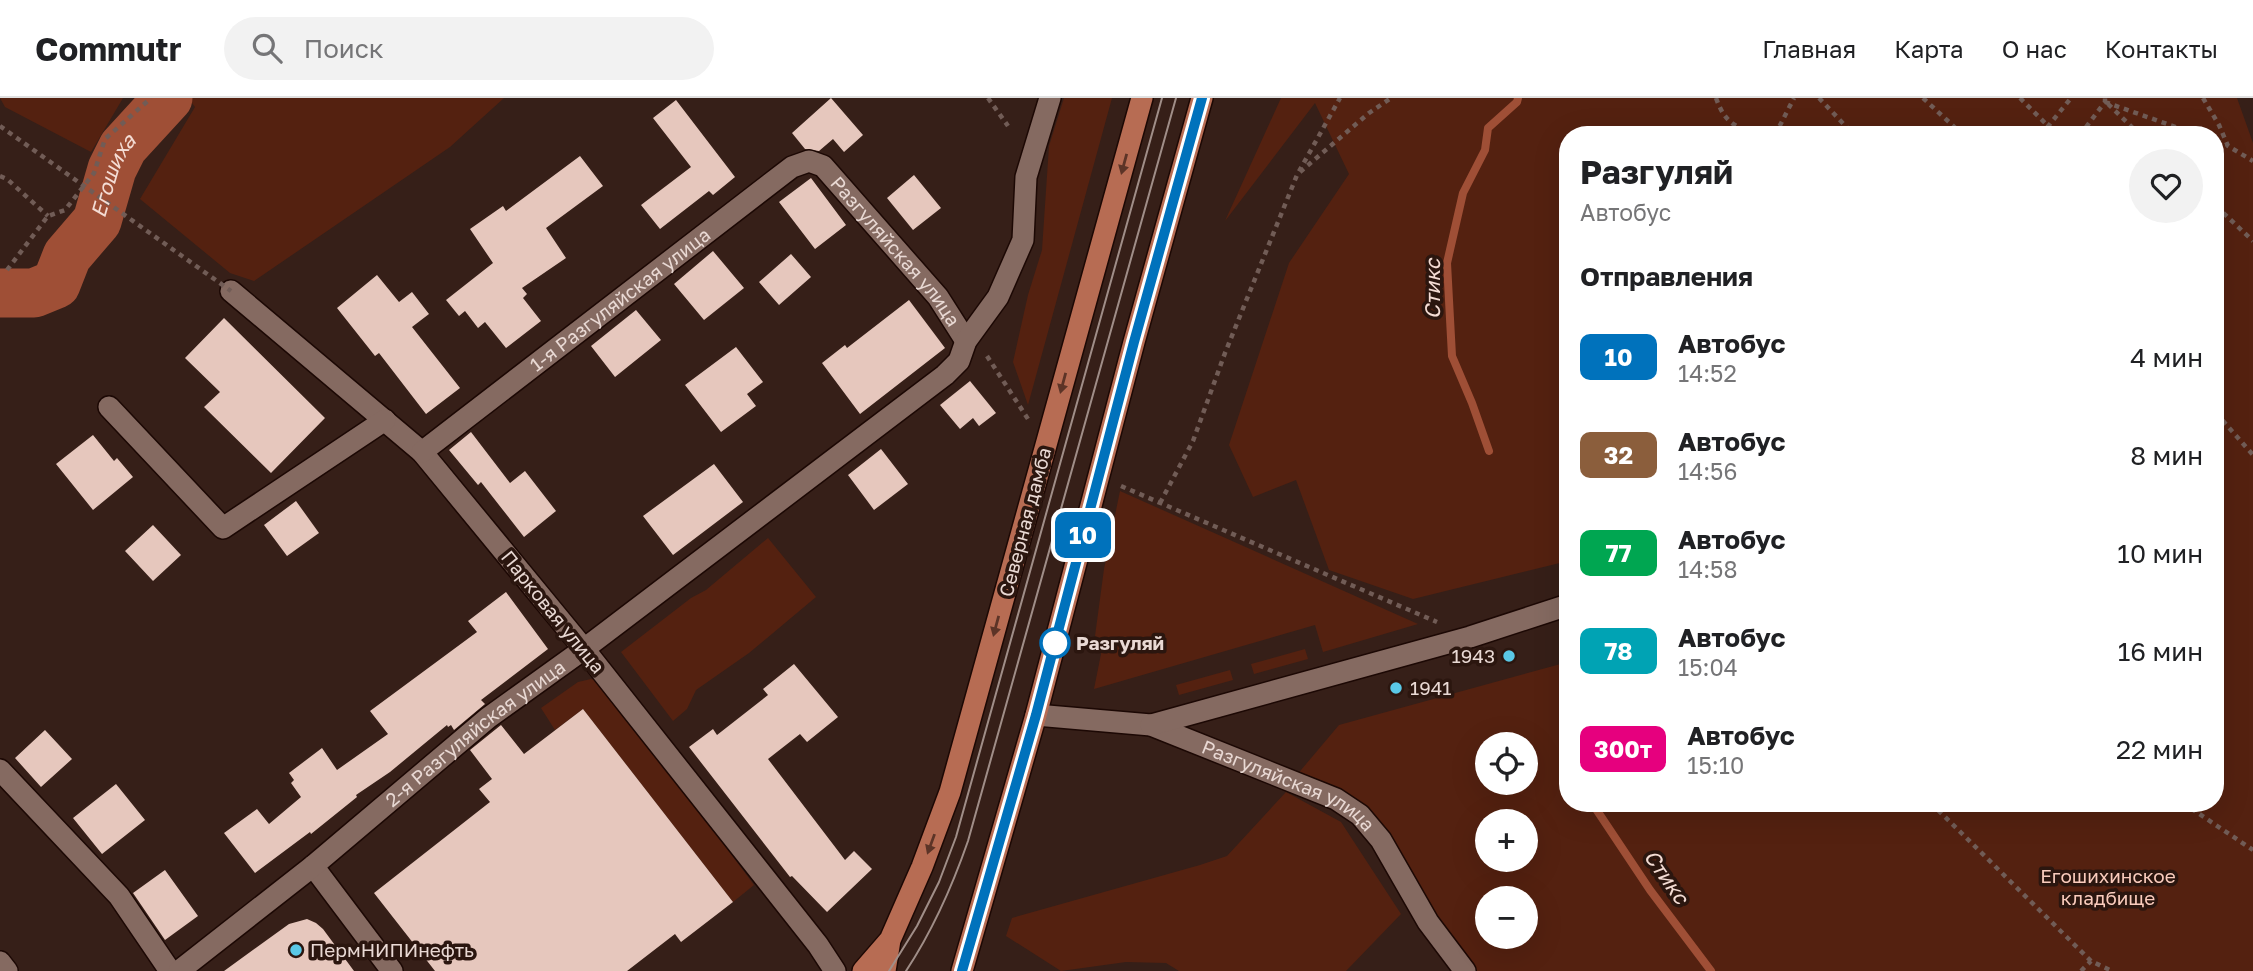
<!DOCTYPE html>
<html lang="ru">
<meta charset="utf-8">
<style>
body{margin:0;font-family:"Golos Text",sans-serif;background:#f2f2f2;color:#202124;height:100vh;display:flex;flex-direction:column;font-size:26px;white-space:nowrap}
*{box-sizing:border-box;margin:0}
p{font-size:23px;color:#757577}
.icon{flex:none;width:38px;height:38px;fill:none;stroke:currentColor;stroke-width:2;stroke-linecap:round;stroke-linejoin:round}
.map{position:relative;flex:1;overflow:hidden}
.side{position:absolute;left:1559px;top:28px;width:665px;height:686px;display:flex;flex-direction:column;background:#fff;border-radius:28px;box-shadow:0 7px 28px #0002}
.side>*{flex:none}
.badge{padding:0 14px;border-radius:10px;font-size:24px;line-height:46px}
.tools{position:absolute;left:1475px;top:634px;display:grid;gap:14px}
.tools a{display:grid;place-items:center;width:63px;height:63px;border-radius:50%;background:#fff;box-shadow:0 7px 28px #0002;font-size:35px}
.map>.badge{position:absolute;translate:-50% -50%;box-shadow:0 0 0 4px #fff}
h2{padding:0 21px;font-size:26px;line-height:63px}
.round{display:grid;place-items:center;flex:none;width:74px;height:74px;border-radius:37px;background:#f2f2f2}
.head{display:flex;align-items:center;justify-content:space-between;height:119px;padding:0 21px}
h1{font-size:33px;font-weight:700;line-height:52px}
ul{padding:0;list-style:none}
li{display:flex;align-items:center;gap:21px;height:98px;padding:0 21px}
li div{flex:1}
li b{display:block;font-size:26px}
li em{font-style:normal}
li .badge{min-width:77px;font-weight:700;text-align:center}
header{display:flex;align-items:center;gap:42px;box-sizing:border-box;height:98px;padding:0 35px;background:#fff;border-bottom:2px solid #e0e0e0}
header strong{font-size:33px}
nav{display:flex;gap:38px;margin-inline-start:auto;font-size:24px}
.search{width:490px;height:63px;background:#f2f2f2;display:flex;align-items:center;gap:18px;box-sizing:border-box;padding:0 24px;border-radius:38px;color:#757577;font-size:26px}
.map>svg:first-child{display:block}
.green{fill:#542110;fill-rule:evenodd}
.lines{fill:none;stroke-linecap:round;stroke-linejoin:round}
.stream{stroke:#9f4f36;stroke-width:8}
.river{stroke:#9f4f36;stroke-width:49}
.building{fill:#e6c7bd}
.minor-casing{stroke:#1c0804;stroke-width:24}
.major-casing{stroke:#1c0804;stroke-width:24}
.path{stroke:#715c56;stroke-width:4.5;stroke-dasharray:5 5;stroke-linecap:butt}
.minor{stroke:#856a61;stroke-width:21}
.major{stroke:#b76c53;stroke-width:21}
.tram{stroke:#a08e88;stroke-width:2}
.path-bridge{stroke:#715c56;stroke-width:4.5;stroke-dasharray:5 5;stroke-linecap:butt}
.oneway{fill:#5c3427}
.line-casing{stroke:#fff;stroke-width:16}
.line{stroke:#0072bc;stroke-width:10}
.stop-dot{fill:#fff;stroke:#0072bc;stroke-width:3.5}
.poi-dot{fill:#5ac8e6;stroke:#2b160f;stroke-width:2.5}
.labels{text-anchor:middle;stroke-width:7;stroke-linejoin:round;paint-order:stroke}
.street-label{font-size:19px;fill:#e9d9d4;stroke:#2b160f}
.stop-label{font-size:19px;font-weight:bold;fill:#e9d9d4;stroke:#2b160f;text-anchor:start}
.poi-label{font-size:19px;fill:#e9d9d4;stroke:#2b160f;text-anchor:start}
.park-label{font-size:19px;fill:#faccbd;stroke:#2b160f}
.water-label{font-size:21px;font-style:italic;fill:#f4dcd4;stroke:#2b160f}
</style>
<header>
<strong>Commutr</strong>
<div class="search"><svg class="icon" aria-label="search" viewBox="0 0 24 24"><circle cx="10" cy="10" r="6"/><path d="M15 15l6 6"/></svg>Поиск</div>
<nav><a>Главная</a><a>Карта</a><a>О нас</a><a>Контакты</a></nav>
</header>
<div class="map">
<svg width="2253" height="873" viewBox="0 0 2253 873">
<rect width="100%" height="100%" fill="#361f18"/>
<!-- green -->
<path class="green" d="M0 0H123L91 54 5 9Z
M188 0H504L450 49 254 183 230 175 140 101 195 9Z
M1064 0H1112L1028 307 1013 264 1028 197 1042 152 1049 48Z
M1281 0H2237L2253 45V873H1472L1454 850 1377 724 1296 678 1339 627 1568 564V705H2216V37H1568V463L1413 501 1329 472 1296 382 1253 399 1229 347 1289 165 1349 76 1315 5 1225 123ZM1488 646H1526V684H1488ZM1488 723H1526V761H1488ZM1488 800H1526V838H1488Z
M1120 393 1418 526 1323 554 1315 527 1094 591 1104 541 1095 538 1104 471Z
M768 440 816 499 749 555 696 592 687 611 673 623 621 554 691 500 706 492Z
M1305 551 1308 561 1254 576 1251 566Z
M1230 572 1233 582 1179 597 1176 587Z
M591 581 596 582 610 593 754 787 733 804 583 611 555 632 541 610 578 584Z
M1286 694 1341 724 1401 816 1346 873H1179L1166 865 1126 864 1061 873 1006 838 1012 820 1200 767 1227 758Z"/>
<g class="lines">
<!-- stream -->
<path class="stream" d="M1489 353 1472 305 1452 258 1447 165 1463 95 1485 52 1488 30 1517 4 1518 0
M1592 705 1650 792 1711 873"/>
<!-- river -->
<path class="river" id="s1" d="M0 195H34L56 186 67 158 97 123 112 71 123 49 168 0"/>
</g>
<!-- building -->
<path class="building" d="M831 0 863 37 844 54 833 41 819 53 805 51 792 35Z
M676 2 735 79 713 97 709 93 660 131 641 107 691 69 653 20Z
M580 58 603 88 546 130 566 160 522 190 527 196 523 200 541 223 506 250 485 224 478 230 465 213 459 218 446 202 493 165 470 131 503 108 506 113Z
M914 77 941 110 913 132 887 100Z
M811 80 846 127 815 151 779 104Z
M713 153 744 190 704 222 674 186Z
M791 156 811 179 779 207 759 184Z
M377 177 399 204 412 194 429 216 412 229 460 290 426 316 379 255 375 258 337 210Z
M909 202 945 250 860 316 822 265 845 247 847 250Z
M636 212 661 242 615 279 591 248Z
M224 220 325 320 271 375 204 309 220 294 185 260Z
M736 249 763 284 747 296 756 308 721 334 685 287Z
M970 283 996 315 979 328 973 320 960 331 940 307Z
M471 334 510 385 525 373 556 413 524 439 481 384 478 387 449 352Z
M93 337 114 363 117 360 133 379 93 412 56 366Z
M881 351 908 386 874 412 848 377Z
M714 366 743 404 673 457 643 418Z
M296 403 319 435 287 458 264 427Z
M153 427 181 457 153 483 125 453Z
M506 494 548 551 481 602 485 606 454 632 451 627 448 629 447 627 390 674 356 697 357 699 311 736 310 734 255 775 224 735 257 711 269 726 301 699 291 685 294 682 289 675 322 650 337 672 388 636 370 613 477 534 468 523Z
M794 566 838 619 807 644 800 636 768 661 845 762 854 753 872 771 827 814 792 778 790 779 689 649 713 631 717 637 768 597 763 591Z
M583 611 733 804 681 844 675 836 627 873H435L374 795 490 704 479 691 492 681 470 652 501 627 524 656Z
M45 632 72 661 41 689 15 660Z
M116 686 145 722 102 756 73 720Z
M165 772 198 818 165 842 133 795Z
M307 821 316 825 323 831 354 873H224L289 826Z"/>
<g class="lines">
<defs>
<g id="minor">
<path d="M231 193 422 354 584 551 818 847 835 873"/>
<path d="M109 309 223 430 385 322"/>
<path id="s2" d="M422 354 792 69 809 63 823 68 938 199 966 243"/>
<path id="s3" d="M1036 617 1151 627 1336 701 1360 717 1381 742 1428 824 1465 873"/>
<path d="M1151 627 1470 539 1568 507"/>
<path d="M0 672 119 798 170 873"/>
<path d="M313 768 392 873"/>
<path d="M0 864 7 873"/>
<path id="s4" d="M179 873 313 768 488 620 584 551 945 277 959 263 966 243 998 199 1023 142 1026 79 1050 0"/>
</g>
<path id="major" d="M863 873 889 843
M885 873 890 842 922 769 950 694 1142 0
M962 873 1036 617 1134 244 1202 0"/>
</defs>
<!-- minor casing -->
<use href="#minor" class="minor-casing"/>
<!-- major casing -->
<use href="#major" class="major-casing"/>
<!-- path -->
<path class="path" d="M988 0 1008 28
M1716 0C1725 25 1734 28 1757 37
M1819 0 1854 37
M1923 0 1963 37
M2020 0 2048 28
M2203 0 2219 27 2228 48 2253 63
M2105 4 2198 37
M2108 6 2140 37
M1775 37 1794 0
M2041 37 2071 0
M2080 37 2105 4V0
M2216 43 2228 47
M1300 74 1369 15 1391 0
M0 78 7 81 48 118
M2216 108 2253 143
M7 172 48 118 65 112 94 75 105 41 151 0
M1568 177 1562 184 1564 206 1568 211
M987 258 1028 321
M2216 315 2253 357
M1121 388 1437 524
M1160 405 1193 343 1225 255 1297 77 1340 0
M1931 705 2091 863 2112 873
M2183 705 2253 752
M2081 873 2091 863"/>
<!-- minor -->
<use href="#minor" class="minor"/>
<!-- major -->
<use href="#major" class="major"/>
<!-- tram -->
<path class="tram" d="M889 873 917 828 939 784 956 739 1162 0
M906 873C933 832 952 789 968 743L1176 0"/>
<!-- path-bridge -->
<path class="path-bridge" d="M0 28 231 193"/>
</g>
<!-- one-way arrows -->
<defs><path id="oneway-solid" d="M-6-.8H1V-3.2L6.5 0L1 3.2V.8H-6Z" transform="scale(1.75)"/></defs>
<g class="oneway">
<use href="#oneway-solid" transform="translate(1124 66) rotate(105)"/>
<use href="#oneway-solid" transform="translate(1063 285) rotate(105)"/>
<use href="#oneway-solid" transform="translate(996 528) rotate(105)"/>
<use href="#oneway-solid" transform="translate(931 746) rotate(110)"/>
</g>
<g class="lines">
<defs>
<path id="line" d="M962 873 1036 617 1134 244 1202 0"/>
</defs>
<!-- line casing -->
<use href="#line" class="line-casing"/>
<!-- line -->
<use href="#line" class="line"/>
</g>
<!-- markers -->
<circle class="stop-dot" cx="1055" cy="545" r="14"/>
<g class="poi-dot">
<circle cx="1509" cy="558" r="7"/>
<circle cx="1396" cy="590" r="7"/>
<circle cx="296" cy="852" r="7"/>
</g>
<g class="labels">
<!-- street labels -->
<g class="street-label">
<text dy="7" stroke="none"><textPath href="#s2" startOffset="612">Разгуляйская улица</textPath></text>
<text dy="7" stroke="none"><textPath href="#s2" startOffset="250">1-я Разгуляйская улица</textPath></text>
<text transform="translate(1025 424) rotate(-75)" y="7">Северная дамба</text>
<text transform="translate(553 514) rotate(51)" y="7">Парковая улица</text>
<text dy="7" stroke="none"><textPath href="#s4" startOffset="380">2-я Разгуляйская улица</textPath></text>
<text dy="7" stroke="none"><textPath href="#s3" startOffset="266">Разгуляйская улица</textPath></text>
</g>
<!-- stop labels -->
<g class="stop-label">
<text x="1076" y="552">Разгуляй</text>
</g>
<!-- poi labels -->
<g class="poi-label">
<text x="1495" y="565" text-anchor="end">1943</text>
<text x="1410" y="597">1941</text>
<text x="310" y="859">ПермНИПИнефть</text>
</g>
<!-- park labels -->
<g class="park-label">
<text x="2108" y="785">Егошихинское<tspan x="2108" dy="22">кладбище</tspan></text>
</g>
<!-- water labels -->
<g class="water-label">
<text dy="7" stroke="none"><textPath href="#s1" startOffset="182">Егошиха</textPath></text>
<text transform="translate(1433 191) rotate(-90)" y="7">Стикс</text>
<text transform="translate(1666 779) rotate(55)" y="7">Стикс</text>
</g>
</g>
</svg>
<div class="tools">
<a><svg class="icon" aria-label="locate" viewBox="0 0 24 24"><circle cx="12" cy="12" r="6"/><path d="M12 2v4M12 18v4M2 12h4M18 12h4"/></svg></a>
<a>+</a>
<a>−</a>
</div>
<b class="badge" style="left:1083px;top:437px;background:#0072bc;color:#fff">10</b>
<section class="side">
<div class="head"><div><h1>Разгуляй</h1><p>Автобус</p></div><a class="round"><svg class="icon" aria-label="heart" viewBox="0 0 24 24"><path d="M12 20l-8-8c-3-5 5-10 8-4 3-6 11-1 8 4z"/></svg></a></div>
<h2>Отправления</h2>
<ul>
<li><span class="badge" style="background:#0072bc;color:#fff">10</span><div><b>Автобус</b><p>14:52</p></div><em>4 мин</em></li>
<li><span class="badge" style="background:#8b5e3c;color:#fff">32</span><div><b>Автобус</b><p>14:56</p></div><em>8 мин</em></li>
<li><span class="badge" style="background:#00a651;color:#fff">77</span><div><b>Автобус</b><p>14:58</p></div><em>10 мин</em></li>
<li><span class="badge" style="background:#00a3b4;color:#fff">78</span><div><b>Автобус</b><p>15:04</p></div><em>16 мин</em></li>
<li><span class="badge" style="background:#e6007e;color:#fff">300т</span><div><b>Автобус</b><p>15:10</p></div><em>22 мин</em></li>
</ul>
</section>
</div>
